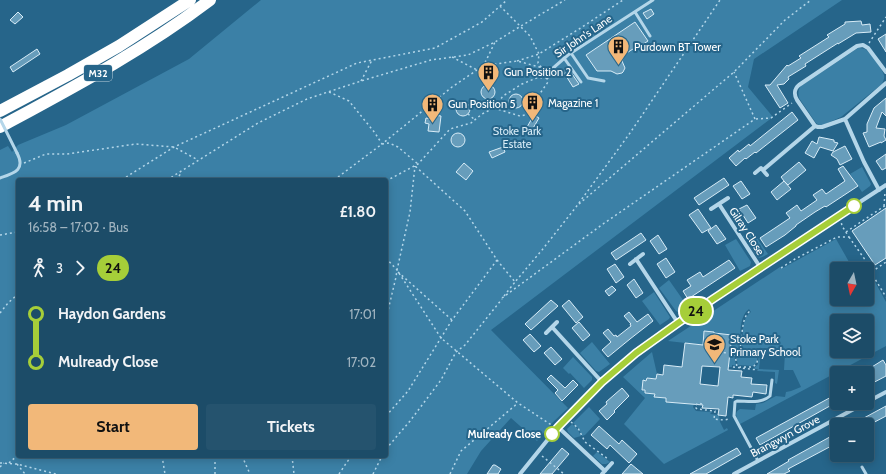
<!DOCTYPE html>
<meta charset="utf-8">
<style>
body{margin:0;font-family:Cabin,sans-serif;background:#25536e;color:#f1f3f6;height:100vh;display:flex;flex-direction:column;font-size:15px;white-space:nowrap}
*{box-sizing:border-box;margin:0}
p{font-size:13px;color:#a0b4c0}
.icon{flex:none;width:22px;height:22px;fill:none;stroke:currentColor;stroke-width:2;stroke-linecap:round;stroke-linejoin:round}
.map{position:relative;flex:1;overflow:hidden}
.details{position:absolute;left:16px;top:178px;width:372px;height:280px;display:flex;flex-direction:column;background:#1c4c68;border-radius:4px;box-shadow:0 2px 10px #0003,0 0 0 1px #3a637c}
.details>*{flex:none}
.badge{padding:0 8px;border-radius:13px;font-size:14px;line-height:26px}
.needle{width:26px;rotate:189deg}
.controls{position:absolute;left:830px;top:262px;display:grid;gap:8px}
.controls a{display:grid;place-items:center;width:44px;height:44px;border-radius:4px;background:#1c4c68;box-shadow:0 2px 10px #0003,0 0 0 1px #3a637c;font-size:20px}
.map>.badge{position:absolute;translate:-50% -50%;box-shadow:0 0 0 2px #fff}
.legs{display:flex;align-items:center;gap:6px;height:44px;padding:0 12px;font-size:13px}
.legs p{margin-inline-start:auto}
.overview{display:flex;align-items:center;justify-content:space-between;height:68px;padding:0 12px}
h1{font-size:22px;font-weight:800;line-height:30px}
.action{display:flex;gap:8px;margin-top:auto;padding:8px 12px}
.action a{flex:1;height:46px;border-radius:4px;background:#f2b879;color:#111;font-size:16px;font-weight:800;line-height:46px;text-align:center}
.action a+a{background:#25536e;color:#f1f3f6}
ul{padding:0 12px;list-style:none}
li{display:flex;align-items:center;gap:14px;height:48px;font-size:15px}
li i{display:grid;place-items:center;width:6px;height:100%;margin:0 5px;background:currentColor}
li i::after{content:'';width:10px;height:10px;margin:-5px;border:3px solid;border-radius:50%;background:#1c4c68}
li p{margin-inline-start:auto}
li:first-child i{background:linear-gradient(#0000 50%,currentColor 0)}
li:last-child i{background:linear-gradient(currentColor 50%,#0000 0)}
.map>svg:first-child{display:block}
.green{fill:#3b80a6;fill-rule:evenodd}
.building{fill:#679dbb;stroke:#d8ecf7;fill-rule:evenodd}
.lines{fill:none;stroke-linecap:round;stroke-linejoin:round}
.path{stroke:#b4d6e9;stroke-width:1.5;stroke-dasharray:2 3;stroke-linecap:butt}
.service{stroke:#b4d6e9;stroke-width:3}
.minor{stroke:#b4d6e9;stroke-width:4}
.motorway{stroke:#fff;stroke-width:12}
.service-bridge{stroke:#b4d6e9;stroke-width:3}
.line-1-casing{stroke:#fff;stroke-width:9}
.line-1{stroke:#a6ce39;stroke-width:6}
.stop-1-dot{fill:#fff;stroke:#a6ce39;stroke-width:2}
.labels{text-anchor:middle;stroke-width:4;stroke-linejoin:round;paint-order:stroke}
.shield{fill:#26658a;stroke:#bed1dc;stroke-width:1}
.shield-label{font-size:10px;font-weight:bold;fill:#fff}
.street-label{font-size:11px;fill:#fff;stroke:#26658a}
.poi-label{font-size:11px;fill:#fff;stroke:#26658a;text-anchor:start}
.park-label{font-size:11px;fill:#d8ecf7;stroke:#26658a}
.stop-label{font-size:11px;font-weight:bold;fill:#fff;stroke:#26658a;text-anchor:end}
</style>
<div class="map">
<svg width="886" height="474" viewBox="0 0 886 474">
<rect width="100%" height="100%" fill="#26658a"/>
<!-- green -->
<path class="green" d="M261 0H842L754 59 748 87 773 117 491 330 568 408 551 424 537 441 511 418 481 451 467 474H0V150L8 146 12 152 18 145 66 125 189 59ZM18 180H386V456H18Z
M858 48C861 48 862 48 865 49 869 51 883 70 884 75 885 78 883 81 882 84L841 117 823 125H819L816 123 799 98C798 93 798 90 801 86Z
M862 167 871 184 870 186 862 192 850 174Z
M752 231 768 254C764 256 761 259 757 257L743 236Z
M736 239 751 262 750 266 740 271 725 245Z
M836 239 853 269H837V299H867V270L868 269 886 302V346L740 424C737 418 733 413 740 409L755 410 756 404 763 403 776 396 785 397 786 392 791 391 801 387 793 370H784L785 353 761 351 759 369 779 370 777 384 775 383V372L758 371V369H753L758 364 759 350 786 351 785 349 758 348 757 362 753 366 738 365 736 357H742V355H737C748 343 737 322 751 312L749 309C740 316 741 328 740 339L732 338V335L719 334 731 343V340L739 341C739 345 739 350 735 353L714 351 713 346 714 332 705 331 703 345 668 341 780 267 781 269ZM837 321H867V351H837Z
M669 280 688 307 680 312H678L676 311 659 288Z
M654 292 670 317 669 319 660 325 642 301Z
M592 342 610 364 599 372 596 371 580 353Z
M652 352 657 374 656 379 647 378 646 381H643L642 390 655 394V397L666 398V402L673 403V399L680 403 694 404 693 407 696 411 712 412 710 414 719 415 720 422 724 430 727 428 728 430 664 464 624 424 645 398 623 377Z
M729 354H734L736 366 732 365V367H728Z
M573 357 592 377V380L584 388 570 373 569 374 563 368Z
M589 407 600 419 585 435 582 436 578 428 573 423Z
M572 424 577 428 581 436 574 438 568 432 567 429Z
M597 452 610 462 606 464H602L593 456Z"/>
<!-- building -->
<path class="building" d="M651 9 654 14 647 19 643 13Z
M18 12 23 17 15 24 10 20Z
M861 21 862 25 870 24 871 32 856 33 838 44V43L805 64 806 66 788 77 789 79 784 84 777 85 788 103 780 108 765 85H770L787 65 788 66 801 58 799 56 829 37 827 35 845 24V22Z
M635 22 648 41 634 50 633 49 625 54 622 61 625 68 623 72 622 73 617 74 611 71H597L586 55Z
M886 34V52L878 39Z
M37 49 40 54 13 72 10 67Z
M568 68 579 84 573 87 563 71Z
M481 92a7 7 0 1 1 14 0a7 7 0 1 1-14 0Z
M509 101a7 7 0 1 1 14 0a7 7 0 1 1-14 0Z
M886 98V116L882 112 876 128 885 129 884 136 886 140 881 143V142L869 147 863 133 867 132V124L874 108Z
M456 109a7 7 0 1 1 14 0a7 7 0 1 1-14 0Z
M792 112 798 120 756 153 755 152 746 159 745 158 736 166 729 158 738 150 739 152 749 144 750 146Z
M433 115 441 116 439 132 428 131 429 124 425 123 426 118 433 119Z
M534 115 539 118 532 130 527 127Z
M451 140a7 7 0 1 1 14 0a7 7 0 1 1-14 0Z
M819 137 834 140V142L838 143 833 151 820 147 814 158 805 153 812 141 817 144Z
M845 146 852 159 840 165 837 159 831 155 833 152Z
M503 147 505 152 492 158 489 152Z
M886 154V168L882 170 876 161Z
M799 162 806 170 788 185 784 181 791 189 777 200 771 192 784 181 781 177Z
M464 163 473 171 466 180 456 172Z
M843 166 858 186 826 207 825 206 815 212 796 225V226L785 235 766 247 760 238 790 218 786 213 797 205 801 211 817 200 813 195 822 189 826 194 845 181 838 169Z
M724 178 729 185 699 205 694 198Z
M741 181 750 194 742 199 733 186Z
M747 205 756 218 748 223 739 209Z
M886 208V258L875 265 852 231Z
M698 209 711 228 702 233 689 215Z
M716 225 726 239 717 244 708 231Z
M641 233 646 240 616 260 611 253Z
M658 235 667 249 659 254 650 241Z
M666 258 675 272 666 278 657 264Z
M729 260 735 268 688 299 683 291 691 286 687 280 700 272 703 277Z
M615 264 624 277 616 283 607 269Z
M634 279 643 293 636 298 627 285Z
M612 286 616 290 609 296 605 291Z
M551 300 558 306 531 330 525 324Z
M569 300 583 317 576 323 562 306Z
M629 312 637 322 648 314 653 321 630 339 608 357 602 350 611 342 603 333 608 329 614 336 616 335 617 337 631 326 630 324H631L624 316Z
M579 322 590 335 583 341 572 328Z
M704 331 714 332V333L732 335 728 370 742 371 741 377 752 378 751 384 767 385 766 394 753 392 752 397 733 395V398L728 397 726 416 718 415 719 409 702 408 703 405 666 402V398L654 397 655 394 645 393V390H642L643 380 646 381 647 378 656 379 657 374 663 375 664 365 682 367 685 343 703 345ZM702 366 720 367 718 386 700 384Z
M530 334 541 346 534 352 523 340Z
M551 347 562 359 555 365 544 353Z
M883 360 886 365V376L867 386V370Z
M551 375 565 388 573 380 578 385 562 401 555 393 558 390 547 379Z
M622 388 629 396 614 411 615 412 607 420 599 411 607 404 606 402Z
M833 396 837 402 760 445 756 438Z
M886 406V416L869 425H851Z
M599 426 619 444 622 440 637 454 629 463 610 445 607 449 591 435Z
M837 433V443L788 469 790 471 784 474H767L789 461 788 460Z
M562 448 569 454 552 474H540Z
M737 448 741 454 706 474H690Z
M631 464 643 474H622Z
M493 465H495L501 469 498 474H487Z"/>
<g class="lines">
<!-- path -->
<path class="path" d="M500 6 530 36 539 54 538 63 542 68
M869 43 886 17
M452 57 477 70
M517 61 539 54 579 29 623 0
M483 67 495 42
M361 81 372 60
M329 92 349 101 375 133 382 144 452 87 477 70 496 64 517 61 547 69
M489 99 490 110
M494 108 520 116 525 115 548 82
M468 114 475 120
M756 119 771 118 792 103
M24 163 46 154H67L136 144 174 147 198 160
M122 180 123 179 174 147 357 63 435 48 482 22 507 0
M167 180 258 123 307 99 361 81 431 60 468 55 495 42 521 26 565 0
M176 180 182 172
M334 180 382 144 389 143 398 147 418 164
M386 181 418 164 450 129 471 123 482 114 494 108 503 96 522 84 539 77 542 78
M579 204 734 72 785 20 811 0
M884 206 885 192
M846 232 886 205
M0 235 18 232
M849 237 873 271 886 262
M386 258 397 270 441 338 518 403 553 426
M497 260 515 282 542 250 576 207 630 133 720 0
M781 268 795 259 799 257 837 237H849L842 226 841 221
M873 271 872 274 886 297
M398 272 452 320
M504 296 515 282
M502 298 603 224 755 119 734 72
M0 313 8 303 18 294
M386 319 396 277 397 270 410 212 415 166
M732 339 741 340
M714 351C718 352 732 354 736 353 745 350 738 320 750 311
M735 354 737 367
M735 355 741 356
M733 367 758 370
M740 368V367H753L757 363 759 349 784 351
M702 404 698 403 696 405 695 407 697 409 715 411 714 419 724 420 729 419
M386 416 408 391 452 320 497 260 465 211 415 166
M571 422 578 428 585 442 608 459
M386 449 410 421 441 380 456 352 465 345 502 299
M162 456 165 474
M242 456 250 474
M292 456 294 474
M542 456 564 474
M0 463 17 464 56 474
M9 463 18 455
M17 464 25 474
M0 467 4 463
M215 474V456
M339 474 347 462 352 456
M373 474 382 456
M450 474 461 451 518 403"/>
<!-- service -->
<path class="service" d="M635 12 650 36
M571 53 588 78 604 81
M564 58 581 82
M547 78 552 69 568 55 653 0
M0 178C14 173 26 170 17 153
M758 461 734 416 735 402 737 401C748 401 761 404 770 396L772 380
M862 467 866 474"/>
<!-- minor -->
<path class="minor" d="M886 72 868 48 863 45 857 46 799 85C794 89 794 95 797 100L815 126 818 127H822L845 119 886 83
M845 119 864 162 879 190
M763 170 815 126
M755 173 761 168 767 175
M719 204 760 267
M711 209 728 198
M636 259 678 323
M630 264 643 254
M552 327 602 382
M546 333 557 322
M867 402 886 392
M558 427 605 471
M520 474 558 427 602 382 636 353 678 323 760 267 886 185
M602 474 612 463
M734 474 865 403"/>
<!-- motorway -->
<path class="motorway" d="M0 111 68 75 119 46 190 0
M0 127C72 88 144 50 210 0"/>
<!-- service-bridge -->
<path class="service-bridge" d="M0 119 17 153"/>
</g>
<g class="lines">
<defs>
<path id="line-1" d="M552 434 558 427 602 382 636 353 678 323 713 299 854 206"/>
</defs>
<!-- line-1 casing -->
<use href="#line-1" class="line-1-casing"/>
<!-- line-1 -->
<use href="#line-1" class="line-1"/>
</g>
<!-- icons -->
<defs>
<symbol id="building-pin" viewBox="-11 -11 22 30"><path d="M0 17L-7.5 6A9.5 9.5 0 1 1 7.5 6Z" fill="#f2b879" stroke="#26658a"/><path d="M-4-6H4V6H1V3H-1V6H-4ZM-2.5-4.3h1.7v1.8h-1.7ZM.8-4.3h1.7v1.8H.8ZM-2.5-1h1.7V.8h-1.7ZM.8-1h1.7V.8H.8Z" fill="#111"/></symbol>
<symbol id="school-pin" viewBox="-11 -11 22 30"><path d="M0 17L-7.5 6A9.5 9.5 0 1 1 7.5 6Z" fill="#f2b879" stroke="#26658a"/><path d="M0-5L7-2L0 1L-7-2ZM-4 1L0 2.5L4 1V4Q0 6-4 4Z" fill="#111"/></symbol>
</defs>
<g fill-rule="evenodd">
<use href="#building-pin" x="606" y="34" width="25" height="34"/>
<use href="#building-pin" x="476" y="60" width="25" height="34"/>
<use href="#building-pin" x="520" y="90" width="25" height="34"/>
<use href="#building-pin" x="420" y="92" width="25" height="34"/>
<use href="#school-pin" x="702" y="332" width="25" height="34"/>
</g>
<!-- markers -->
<g class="stop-1-dot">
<circle cx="854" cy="206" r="7"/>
<circle cx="552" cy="434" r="7"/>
</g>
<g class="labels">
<!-- shield labels -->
<rect class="shield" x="84" y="65" width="28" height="16" rx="3"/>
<g class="shield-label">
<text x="98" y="77">M32</text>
</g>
<!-- street labels -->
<g class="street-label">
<text transform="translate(583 36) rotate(-34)" y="4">Sir John's Lane</text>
<text transform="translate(747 231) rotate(57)" y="4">Gilray Close</text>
<text transform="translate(785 436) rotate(-28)" y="4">Brangwyn Grove</text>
</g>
<!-- poi labels -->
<g class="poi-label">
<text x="634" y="51">Purdown BT Tower</text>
<text x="504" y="76">Gun Position 2</text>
<text x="548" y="107">Magazine 1</text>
<text x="448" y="108">Gun Position 5</text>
<text x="730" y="343">Stoke Park<tspan x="730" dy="13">Primary School</tspan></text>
</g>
<!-- park labels -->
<g class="park-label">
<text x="517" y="135">Stoke Park<tspan x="517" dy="13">Estate</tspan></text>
</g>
<!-- stop labels -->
<g class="stop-label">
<text x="541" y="438">Mulready Close</text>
</g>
</g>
</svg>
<div class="controls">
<a><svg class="needle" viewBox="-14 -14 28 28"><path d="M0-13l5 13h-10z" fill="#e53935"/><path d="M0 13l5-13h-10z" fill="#a0b4c0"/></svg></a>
<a><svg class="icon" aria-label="layers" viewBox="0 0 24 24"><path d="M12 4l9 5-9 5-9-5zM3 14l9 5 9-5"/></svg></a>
<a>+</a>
<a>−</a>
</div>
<b class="badge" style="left:696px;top:311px;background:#a6ce39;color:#111">24</b>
<section class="details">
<div class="overview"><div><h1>4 min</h1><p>16:58 – 17:02 · Bus</p></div><b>£1.80</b></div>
<div class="legs"><svg class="icon" aria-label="walk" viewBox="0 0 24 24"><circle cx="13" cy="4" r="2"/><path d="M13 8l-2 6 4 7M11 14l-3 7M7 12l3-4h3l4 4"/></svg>3<svg class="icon" aria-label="forward" viewBox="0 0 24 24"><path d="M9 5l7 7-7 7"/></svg><b class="badge" style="background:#a6ce39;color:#111">24</b></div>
<ul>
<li><i style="color:#a6ce39"></i><b>Haydon Gardens</b><p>17:01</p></li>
<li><i style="color:#a6ce39"></i><b>Mulready Close</b><p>17:02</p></li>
</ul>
<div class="action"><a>Start</a><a>Tickets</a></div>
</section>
</div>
